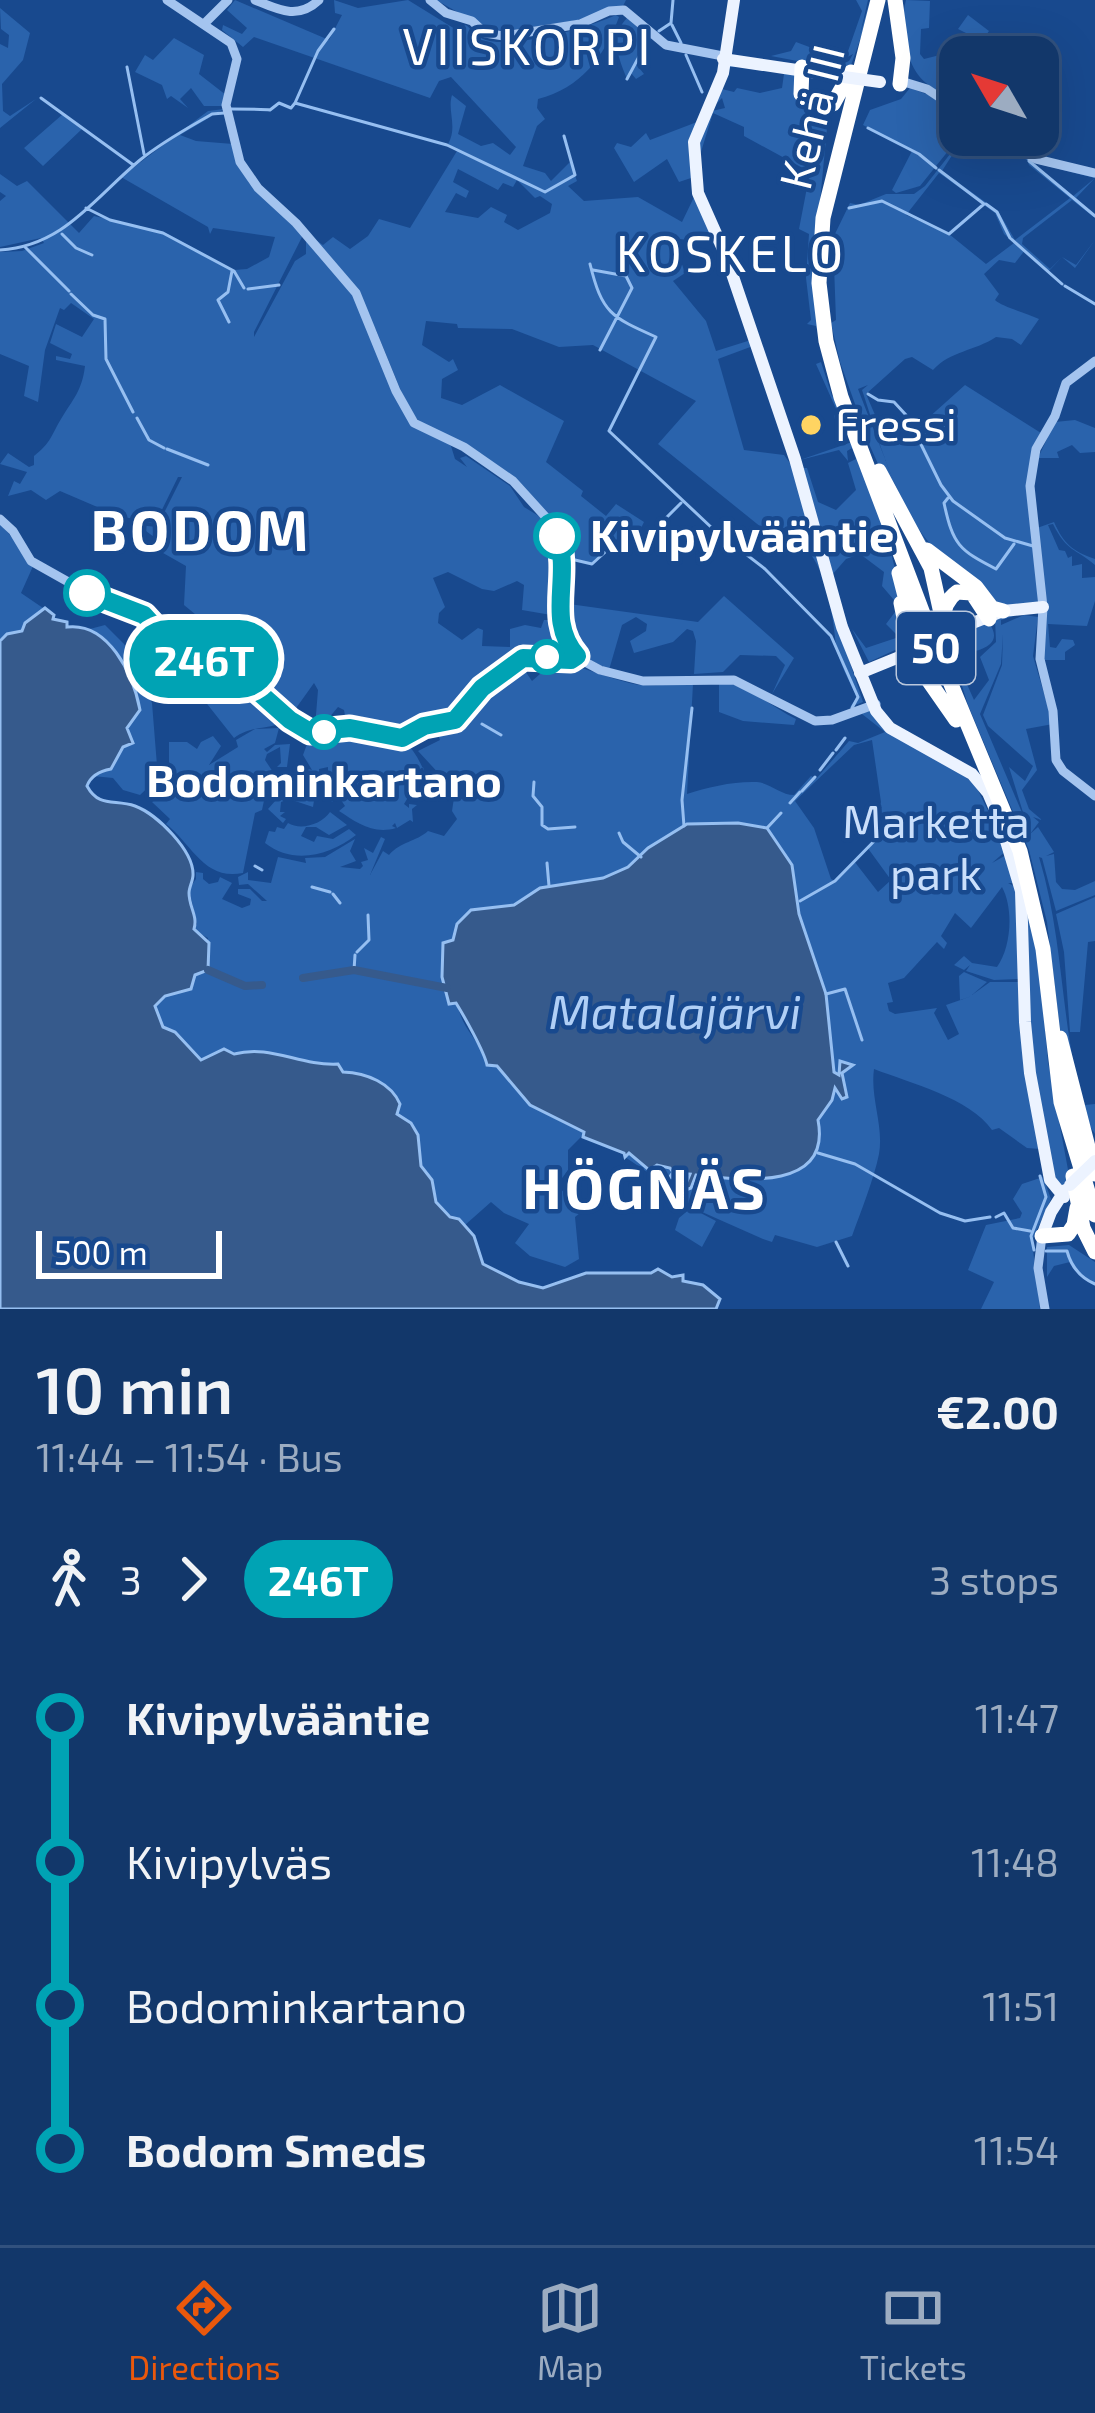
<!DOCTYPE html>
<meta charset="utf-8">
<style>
body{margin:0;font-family:"Exo 2",sans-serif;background:#1b3f70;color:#f1f3f6;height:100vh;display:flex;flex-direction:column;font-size:45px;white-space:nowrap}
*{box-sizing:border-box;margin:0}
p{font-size:39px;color:#9cacc1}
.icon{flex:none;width:66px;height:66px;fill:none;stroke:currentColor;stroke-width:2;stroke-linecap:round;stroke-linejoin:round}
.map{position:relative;height:1309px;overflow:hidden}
.drawer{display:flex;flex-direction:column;background:#12376a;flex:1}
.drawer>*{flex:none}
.badge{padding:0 24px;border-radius:39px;font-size:42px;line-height:78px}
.needle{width:78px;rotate:309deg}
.fabs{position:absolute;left:939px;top:36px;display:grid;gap:24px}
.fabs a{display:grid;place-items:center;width:120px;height:120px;border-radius:24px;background:#12376a;box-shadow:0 12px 48px #0002,0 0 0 3px #31517e;font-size:60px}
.scale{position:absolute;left:36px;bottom:30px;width:186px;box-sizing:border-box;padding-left:12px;border:6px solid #fff;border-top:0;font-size:33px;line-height:42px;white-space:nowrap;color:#fff;-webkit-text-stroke:9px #18498e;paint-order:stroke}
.map>.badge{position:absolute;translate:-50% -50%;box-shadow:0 0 0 6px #fff}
.legs{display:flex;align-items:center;gap:18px;height:132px;padding:0 36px;font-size:39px}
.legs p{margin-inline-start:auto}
.summary{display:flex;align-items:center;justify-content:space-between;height:204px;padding:0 36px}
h1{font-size:66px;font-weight:600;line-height:90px}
ul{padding:0 36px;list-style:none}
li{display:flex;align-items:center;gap:42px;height:144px;font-size:45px}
li i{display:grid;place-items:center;width:18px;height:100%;margin:0 15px;background:currentColor}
li i::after{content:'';width:30px;height:30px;margin:-15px;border:9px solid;border-radius:50%;background:#12376a}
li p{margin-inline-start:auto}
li:first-child i{background:linear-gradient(#0000 50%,currentColor 0)}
li:last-child i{background:linear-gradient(currentColor 50%,#0000 0)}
.tabs{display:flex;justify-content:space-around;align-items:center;height:168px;border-top:3px solid #31517e;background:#12376a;font-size:33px;color:#9cacc1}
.tabs a{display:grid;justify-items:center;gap:6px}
.tabs .selected{color:#ea580c}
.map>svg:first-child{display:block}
.green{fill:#2a63ac;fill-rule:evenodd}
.water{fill:#365a8c;stroke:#96bff1;stroke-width:3}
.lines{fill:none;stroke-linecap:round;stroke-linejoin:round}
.stream{stroke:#96bff1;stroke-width:3}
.river{stroke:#365a8c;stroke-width:8}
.minor{stroke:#a4c4ef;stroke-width:9}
.major{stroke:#ecf3ff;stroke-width:12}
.highway{stroke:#fff;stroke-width:15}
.major-bridge{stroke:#ecf3ff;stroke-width:12}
.line-1-casing{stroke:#fff;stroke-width:27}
.line-1{stroke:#00a3b4;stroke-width:18}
.poi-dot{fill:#ffd462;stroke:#18498e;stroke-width:4.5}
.stop-1-dot{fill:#fff;stroke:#00a3b4;stroke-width:6}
.labels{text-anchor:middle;stroke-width:9;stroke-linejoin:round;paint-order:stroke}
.shield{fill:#18498e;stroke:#bac8dd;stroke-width:3}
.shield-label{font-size:42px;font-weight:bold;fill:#fff}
.street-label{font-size:45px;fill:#fff;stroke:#18498e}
.poi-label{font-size:45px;fill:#fff;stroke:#18498e;text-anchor:start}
.stop-label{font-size:45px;font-weight:bold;fill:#fff;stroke:#18498e;text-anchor:start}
.park-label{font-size:45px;fill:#cadffb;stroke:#18498e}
.water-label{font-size:48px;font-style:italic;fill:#b0cff6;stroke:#18498e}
.quarter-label{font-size:51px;letter-spacing:3px;fill:#fff;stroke:#18498e}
.district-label{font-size:57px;font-weight:bold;letter-spacing:3px;fill:#fff;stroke:#18498e}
</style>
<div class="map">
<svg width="1095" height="1309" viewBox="0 0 1095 1309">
<rect width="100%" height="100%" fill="#18498e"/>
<!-- green -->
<path class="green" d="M235 0 329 40 342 15 335 13 334 0 358 8 408 0 455 29 466 25C471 29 475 35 481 38 507 52 590 27 616 15L619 17C604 57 581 88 538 99L537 108 545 119 537 126 523 166 545 173 551 181 570 162 577 181 568 186 584 201 638 197 682 222 695 195 718 244 680 239 675 244 685 273 673 281 706 321 716 351 751 340 753 346 718 359 744 450 784 455 792 466 822 578 863 702 850 707 857 697C850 683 838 661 836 644 832 609 825 546 783 534L777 540 658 444 696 401 593 345 559 347 512 329 458 328 457 324 426 321 422 345 449 362 453 359 458 370 442 379 441 398 462 405 500 385 564 421 546 462 583 491 581 496 606 516 616 504 644 522 641 528 627 529 592 564 572 559 567 564 563 545 515 480 424 427 410 413 376 330 316 240 323 245 333 237 350 249 368 236 379 219 410 228 457 151 448 144C458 127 447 111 452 95L466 106 458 134 481 146 493 143 510 155 516 147 451 77 439 81 430 98 254 37 243 47 222 30 223 25 242 34 247 28 227 10ZM458 169 498 190 503 183 513 187 517 180 535 198 540 196 552 204 550 213 518 230 504 222 507 215 491 207 478 218 445 212 456 193 466 198 469 191 453 182Z
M436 0H626L623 6 578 20 507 31 486 28Z
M856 0H868L860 35 870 0H874L849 71 834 68 849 61 853 54 829 67 771 56 791 51 796 42 820 51 821 48 847 54 862 11Z
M906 0 930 1 929 28 921 29 920 54 924 59 956 51 957 41 967 42 968 34 958 29 968 15 989 31 981 42 992 47 975 57H960V64L952 65 954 71 945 76 955 87 960 84V105C950 98 936 91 926 83 905 66 899 26 906 0Z
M0 8 30 33 23 60 2 84 3 111 10 116 36 99 0 128V44L8 48 9 35 1 29Z
M627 18 651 39 636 64 644 74 636 79 631 73 627 79C618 56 609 37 627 18Z
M174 38 204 55 199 74 226 95 224 106H204L191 88 180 99 188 108 171 96 167 99 162 85 135 72 145 55 153 60Z
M729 63 751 67H730L722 89 734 92 737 88 760 93 782 88 784 74 795 71 798 103 827 128 816 243 833 393 816 326 807 324 811 320 806 278 809 234 799 229 810 172 744 136V127L713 113 700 155V138L712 111 725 108 722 98 714 106Z
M910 88 929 95 960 115 961 135 920 186 896 193 892 190 912 151 863 125 870 110 901 99Z
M224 109 180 135 196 141 233 144 249 183 303 235 254 332V337L295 261 306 254V241L353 291 402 407 451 446 455 459 467 467 460 458 466 456 510 486 524 507 547 521 561 561 557 616 522 610 524 585 517 581 494 591 482 589 448 572 433 578 445 607 439 613 438 623 462 640 478 628 483 630 482 646 510 647V629L525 625 541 628 544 620H555L570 655 523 656 452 719 407 732 394 726 387 732 373 728 361 716 353 722 346 721 344 710 338 707 323 725 315 727 318 690 314 683 294 711 279 707 238 671 265 666 260 654 243 653 251 636 227 632 203 634 201 619 184 605 186 566 156 549 154 537 138 525 157 527 182 477H178L155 524 116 515 60 491 46 500 31 490 8 496 14 481 20 484 27 472 0 464 8 453 29 467 34 465V456C51 443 52 434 61 419 73 399 82 391 85 366L56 360V356L70 359 72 354 50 343 56 324 82 337 94 319 71 303 64 310 60 308 45 350 38 402 24 396 29 366 0 354V252L22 251 44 243 41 238 0 247V201L6 196 0 192V174L17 186 27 181 79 233 94 216 164 232 234 270 247 269 269 257 275 237 213 228 210 234 208 227 121 177 208 111Z
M63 114 82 129 43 166 24 148Z
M697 122 691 178 679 182 667 159 634 182 614 148 617 143 631 147 646 133 650 140Z
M965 135 942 171 998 211 1015 240 1070 198 1029 165 1027 160 981 135 1019 154 1095 175V178L1031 162 1072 197 1095 178 1076 198 1095 218 1072 200 1023 238 1022 244 1050 269 1062 257 1076 265 1095 240 1075 268 1062 257 1048 272 1025 250 1015 263 999 260 984 274 999 294 995 300C1002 307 1027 313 1039 319L1021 345 1012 339 996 337C975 351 950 351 933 370L912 357 905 359 866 394 888 445H898L965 385 1041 433 1032 458 1038 603 999 609C984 575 954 570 931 545 897 507 878 438 862 390L868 385 858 389 902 503 937 558 892 495 870 446 840 362 831 323 836 320 833 238 850 203 859 205 886 194H914L925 186ZM939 173 995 213 1004 234 1014 243 986 264 949 234 906 215Z
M821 362 832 396 838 398 844 413 883 520 895 569 906 645 869 662 852 629 866 648 896 638 897 635 886 624 895 612 894 600 882 586 884 572 860 554 846 559 832 575 802 468H807L818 502 836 510 856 490 848 463 856 459 852 448 847 451 848 461 839 450 800 460 852 442 847 427H837L834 416 837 411 816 364Z
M1075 420 1095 428V452L1080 453 1072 445 1057 452 1059 458H1038L1055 422Z
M1054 522C1064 544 1072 551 1095 559V565C1075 548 1067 552 1053 524L1048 525 1059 550 1065 551 1068 558 1072 556V566L1082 564V578L1095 577V601L1087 626 1048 624 1050 647 1056 648 1062 639 1073 640 1075 645 1065 652V660H1043L1037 528Z
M0 523 34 564 21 593 43 608 22 631 7 634 0 641Z
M724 596 794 658 772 694 785 665 776 656 740 655 723 672 694 674 696 641 693 631 687 629 673 642 634 653 630 641 646 631 647 624 636 617 622 625 609 670C573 651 567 644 562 603L698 622Z
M1020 614 1001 620V625L1024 615 1038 617 1033 656 1053 724 1026 729 1037 770 1022 790 1029 809 1042 820 1033 817 1039 822 1030 834 1038 827 1054 852 1046 856 1054 854 1056 882 1062 889 1075 890 1095 881V895L1056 911 1042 858 1039 857C1065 943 1060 1028 1085 1112V1105L1095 1104V1134L1088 1123 1061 1037 1047 922 1029 850 968 705 947 638 989 623C1004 644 982 650 967 653L957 662 974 700 989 680 980 657 996 642 995 619ZM1003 634 1002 665 983 715 988 726 1033 766 1025 781 1009 767 1026 822 980 714 1001 664Z
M151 624 161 638 201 659 199 674 222 673 224 668 288 720C269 731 253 724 234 738L200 695 190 701 169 704 191 686 162 666 163 656 150 638Z
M105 625 124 644 135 665 152 654 137 670 152 703 158 778 140 795 123 790 113 778 93 776 111 769 123 747 132 744 127 728 140 710C135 683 122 649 100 637 92 633 73 633 62 632L66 627 86 630Z
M528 660 531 666 523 668 532 681 548 667 547 662C579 663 605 678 634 684 647 687 675 684 693 684L687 794C707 787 735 781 757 782 770 783 781 795 794 795L811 776 816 779 849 741 858 743 885 732 862 714 868 709 975 784 1007 850 992 863 1008 854 1014 883H1008L1014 886 1017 895 1018 979 994 980 966 971 970 965 964 970 954 965 964 956 972 963 997 967C1011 948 1014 909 1002 887L971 928 955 913 941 936 947 943 944 949 937 942 904 978 888 983 893 1002 887 1003 889 1011 895 1014 937 1008 934 1013 948 1040 959 1034 946 1005 972 996 960 1000 959 976 964 972 987 982 972 995 990 982H1018L1040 1149 1027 1148 999 1128 992 1130C970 1098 910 1083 874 1069 870 1098 884 1126 879 1154 874 1179 861 1211 852 1236L817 1247 775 1235 772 1242 763 1239 675 1200 659 1180 625 1157 629 1153 649 1170 657 1165 670 1168 673 1174H690L688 1187 696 1175C746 1177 826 1196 818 1120L832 1100 835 1088 842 1099 847 1097 842 1073 853 1064 848 1063 839 1076 834 1072 826 994 799 914 792 865 767 828 738 823 687 824 648 848 628 867 603 878 540 888 514 905 471 910 462 918 444 956 449 1004 456 1003C459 1009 460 1015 463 1021 470 1036 484 1048 487 1066H497C519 1098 548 1118 585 1133L568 1150V1170L554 1189 573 1193 575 1205 589 1206 575 1217 579 1259 565 1267 530 1256 515 1243 529 1224 504 1213 491 1202 465 1225 439 1207 432 1180 421 1166 418 1135 411 1123 397 1114 396 1095C381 1081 364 1072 343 1072L338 1064C311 1067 287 1055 263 1052 249 1050 239 1056 224 1049L201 1060 175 1032 162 1026 154 1005 165 996 191 988 195 975 208 970V938L192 929 197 924 189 889 196 879V872L203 873V879L209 884 218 882 220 877 232 883 222 899 242 908 250 905 251 899 238 894V889H250L262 901H267L248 884 239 885 238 877 248 872V880L271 883 278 857 306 863 305 858 325 857 355 839 350 851 356 861 340 867 360 869 363 866 361 862 368 860 364 848 373 853 381 837 385 839 370 875 383 851 389 855C401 841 416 842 428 831L444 836 457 819 452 811 455 791 418 751 440 740 435 726 456 723C477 697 498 675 528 660ZM872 740 881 802 878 816 885 828 867 847 891 880 878 892 854 861 835 881 831 879 814 828 795 801 854 745Z
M719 682C748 684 771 707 796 719L794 725 743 721 719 712Z
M279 728 275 743 264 749 267 752 275 745 290 744 287 767H277L281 763 280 747 267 754 265 760 277 778 285 775 288 779 283 784 277 780 272 788 282 787 269 800 265 796 262 810 255 813 243 873C204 881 192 844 166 824L170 819 152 802 188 777 175 774 169 766V742H187L197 749 201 742 213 736 221 746 209 765 238 747 236 740 255 729Z
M354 730 383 738 385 743 386 739 402 740C416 750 421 765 428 779H435V786L428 784 423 767 411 775 410 794 404 804 409 808V804L417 805 412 809 413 822 410 820 397 828 395 823 392 826 396 828C373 835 356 822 339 811L345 806 339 797 349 796 352 801 362 795 353 775H344L342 788 346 793 340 794 333 787 337 780 333 775 328 777V767L319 769 321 784 338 795 332 802 325 790 305 774 304 768 312 770 303 755 310 736Z
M299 774 316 788 313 807 289 799 281 802 280 812H285L280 816 286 819 283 823 268 809Z
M330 812 347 825 329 835 316 827H306L301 836 314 842 317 836 333 839 349 829 356 835C329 856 293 865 265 843L269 831 275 832 277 827 284 829 288 823C301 831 322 824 330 812Z
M1095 897V941L1088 942 1080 1032H1070L1064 952 1056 914Z
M1026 899 1039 957 1048 1062 1069 1175 1065 1185 1057 1187 1030 1053Z
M1043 1177 1051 1199 1032 1241 1040 1309H981L994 1282 968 1270 986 1225 1020 1218 1022 1213 1013 1199 1022 1184Z
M691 1208 716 1221 702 1247 675 1230 679 1218Z
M1069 1245 1095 1262V1284L1084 1279 1070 1262 1054 1266 1047 1277V1247Z"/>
<!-- water -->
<path class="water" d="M45 608 54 615 53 619 67 622V627C108 622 133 673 140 710L127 728 133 743 123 747 111 769C100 771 91 775 87 786 99 808 114 799 135 806 157 814 194 851 193 875 193 881 189 887 189 893 189 907 198 916 194 929L209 943 208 970 195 975 191 989 165 996 155 1006 163 1027 175 1032 201 1060 224 1049 234 1054C271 1044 299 1066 338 1064L343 1072C367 1073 391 1083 400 1104L397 1114 411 1123 418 1135 421 1166 432 1180 436 1202 450 1217 459 1219 474 1236 483 1264 519 1282 543 1288 586 1273H651L658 1269 672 1277 683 1275V1281L703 1285 720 1299 716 1309H0V641L7 634 22 631 25 623Z
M738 823 767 828 792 865 799 914 826 994 834 1072 839 1075 840 1061 853 1065 842 1073 847 1097 842 1099 835 1088 832 1100 818 1120C832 1192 741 1180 696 1175L691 1188 683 1191 690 1174 676 1173 667 1181 673 1172 670 1168 657 1165 649 1170 629 1153 625 1157 624 1153 583 1137 584 1132 530 1105 497 1066 487 1065C484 1051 464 1016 456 1003L449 1004 442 977 443 943 453 940 457 924 471 910 514 905 540 888 603 878 628 867 648 848 687 824Z"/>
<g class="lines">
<!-- stream -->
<path class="stream" d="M672 25 681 43
M659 31 671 23 673 0
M686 55 702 92
M127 67 144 154
M627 79 649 38
M41 98 132 164
M295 103 318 51 334 29
M231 109C236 109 267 109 270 110L279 103 291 108 295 103 447 145 545 192 575 175 564 136
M868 128 919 154 936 168
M1029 161 1095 216
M986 204 997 212 1010 238 1062 284
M86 208 110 220 163 233 234 271 244 288
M849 208 882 201 949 234 984 204 939 170
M62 234 76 248 92 255
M25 247 69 291
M0 250C64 246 94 198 140 160 162 142 188 128 212 114L224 113
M590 264C602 313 611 317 656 337L609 431 712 528 765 569 831 636 858 697 852 708
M593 270 626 276 632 288 600 350
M1065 286 1095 304
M248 289 279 285
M71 294 93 315 105 319 106 359 133 412
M229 322 218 300 228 292 232 271
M868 394 878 400 894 402 906 415
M137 418 149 440 164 448
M908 418 941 485 953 501 1005 538 1033 546
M167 449 208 465
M948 498 944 503C953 545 959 550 996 569L1014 544
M575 560 592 564 614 544 645 539 681 503
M482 724 501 735
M836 750 845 738
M820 770 833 753
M534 782 533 796 542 807V825L548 829 575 827
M802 791 815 777
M790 803 800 792
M684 826 682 800 692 708
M767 828 781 813
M619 833 623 842 641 857
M547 863 549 886
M255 866 262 870
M312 887 330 892
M333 894 340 903
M800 901 835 881 886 829
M357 952 369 940 368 915
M354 970 355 955
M826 994 845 989 862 1040
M818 1153 855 1164 940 1213 965 1221 990 1217
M996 1217 1004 1213 1013 1228 1030 1231
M836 1242 848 1266
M1034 1250 1031 1236 1046 1197 1040 1176
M1046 1251H1067C1071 1266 1081 1278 1095 1284"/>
<!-- river -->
<path class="river" d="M208 970 245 986 262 985
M303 978 354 970 447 988"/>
<!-- minor -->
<path class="minor" d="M167 0 231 43 237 59 226 105 240 162 258 188 296 223 356 293 396 391 414 423 464 447 513 481 552 524 564 564 559 618 564 638 576 657 600 670 643 681 734 680 815 721 832 720 876 704
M255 0C279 10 298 20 319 0
M430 0 446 13 472 21 485 33 504 36 580 24 609 11 624 10 666 45 723 56
M204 24 228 0
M901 81 927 89 960 111
M992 135 1036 159 1095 173
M1095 361 1066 383 1055 416 1036 449 1030 486 1043 607 1040 659 1053 711 1056 760 1063 771 1095 796
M0 519 13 531 31 561 95 597 147 617 175 648 235 672 303 730 320 733 350 728 404 737 424 726 455 720 482 688 523 658 576 657
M1042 1236 1038 1268 1045 1309"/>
<!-- major -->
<path class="major" d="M734 0 723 73 694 142 698 193 726 256 795 459 842 627 876 711 890 728 972 774 988 793 1000 821 1021 891 1025 1022 1030 1073 1050 1180 1064 1197
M723 59 844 77
M950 632 1003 611 1043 607
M860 673 914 651
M1042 1236 1051 1212 1065 1190"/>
<!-- highway -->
<path class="highway" d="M878 0 823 218 819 283 826 341 841 397 936 648 1020 851 1043 949 1061 1102 1095 1215
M895 0 903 58 900 84
M802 67 801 94 815 108 833 104 851 72
M879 471 931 568 943 622
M927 550 976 587 992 608 1003 611
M899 573 908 608 925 640
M901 603 912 657 956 720
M956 674C948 648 931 611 957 592L972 593 989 619
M1060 1038 1095 1174
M1073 1176 1083 1228 1095 1252
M1042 1236 1068 1234 1074 1225 1077 1208"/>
<!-- major-bridge -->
<path class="major-bridge" d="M844 77 880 82
M922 647 951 635
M1070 1185 1095 1161"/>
</g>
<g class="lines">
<defs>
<path id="line-1" d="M87 593 144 615 175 649 236 672 290 720 310 732 350 728 402 738 424 726 455 720 482 688 523 658 571 660 577 656C545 620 572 577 557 536"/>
</defs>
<!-- line-1 casing -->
<use href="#line-1" class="line-1-casing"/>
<!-- line-1 -->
<use href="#line-1" class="line-1"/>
</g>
<!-- markers -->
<circle class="poi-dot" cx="811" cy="425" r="12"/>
<g class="stop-1-dot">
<circle cx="557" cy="536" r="21"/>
<circle cx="87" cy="593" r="21"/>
<circle cx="547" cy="657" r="15"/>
<circle cx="324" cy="732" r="15"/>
</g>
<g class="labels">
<!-- shield labels -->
<rect class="shield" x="897" y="612" width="78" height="72" rx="9"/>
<g class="shield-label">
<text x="936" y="663">50</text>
</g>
<!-- street labels -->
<g class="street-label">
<text transform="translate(812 117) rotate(-76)" y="16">Kehä III</text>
</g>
<!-- poi labels -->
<g class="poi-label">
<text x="835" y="441">Fressi</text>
</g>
<!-- stop labels -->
<g class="stop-label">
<text x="590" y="552">Kivipylvääntie</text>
<text x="324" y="797" text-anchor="middle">Bodominkartano</text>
</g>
<!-- park labels -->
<g class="park-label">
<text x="936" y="838">Marketta<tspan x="936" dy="52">park</tspan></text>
</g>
<!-- water labels -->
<g class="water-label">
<text x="675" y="1029">Matalajärvi</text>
</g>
<!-- quarter labels -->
<g class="quarter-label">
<text x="528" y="65">VIISKORPI</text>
<text x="731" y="272">KOSKELO</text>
</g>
<!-- district labels -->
<g class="district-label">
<text x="201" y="551">BODOM</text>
<text x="645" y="1209">HÖGNÄS</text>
</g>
</g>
</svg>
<div class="fabs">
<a><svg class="needle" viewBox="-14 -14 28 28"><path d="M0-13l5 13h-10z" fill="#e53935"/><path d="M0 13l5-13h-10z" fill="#9cacc1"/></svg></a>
</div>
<div class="scale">500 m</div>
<b class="badge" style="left:204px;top:659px;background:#00a3b4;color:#fff">246T</b>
</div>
<section class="drawer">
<div class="summary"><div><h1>10 min</h1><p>11:44 – 11:54 · Bus</p></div><b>€2.00</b></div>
<div class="legs"><svg class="icon" aria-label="walk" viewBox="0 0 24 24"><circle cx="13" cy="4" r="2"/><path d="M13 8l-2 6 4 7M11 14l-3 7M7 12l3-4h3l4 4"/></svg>3<svg class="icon" aria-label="forward" viewBox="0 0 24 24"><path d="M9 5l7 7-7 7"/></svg><b class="badge" style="background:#00a3b4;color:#fff">246T</b><p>3 stops</p></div>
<ul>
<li><i style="color:#00a3b4"></i><b>Kivipylvääntie</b><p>11:47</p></li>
<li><i style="color:#00a3b4"></i><span>Kivipylväs</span><p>11:48</p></li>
<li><i style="color:#00a3b4"></i><span>Bodominkartano</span><p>11:51</p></li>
<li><i style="color:#00a3b4"></i><b>Bodom Smeds</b><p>11:54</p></li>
</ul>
</section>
<nav class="tabs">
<a class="selected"><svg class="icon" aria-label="directions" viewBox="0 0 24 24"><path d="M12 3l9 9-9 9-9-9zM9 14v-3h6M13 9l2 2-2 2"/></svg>Directions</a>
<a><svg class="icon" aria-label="map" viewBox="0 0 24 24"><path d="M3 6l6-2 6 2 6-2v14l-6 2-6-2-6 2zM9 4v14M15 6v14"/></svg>Map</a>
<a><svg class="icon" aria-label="tickets" viewBox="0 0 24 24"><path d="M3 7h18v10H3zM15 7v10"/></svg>Tickets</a>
</nav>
